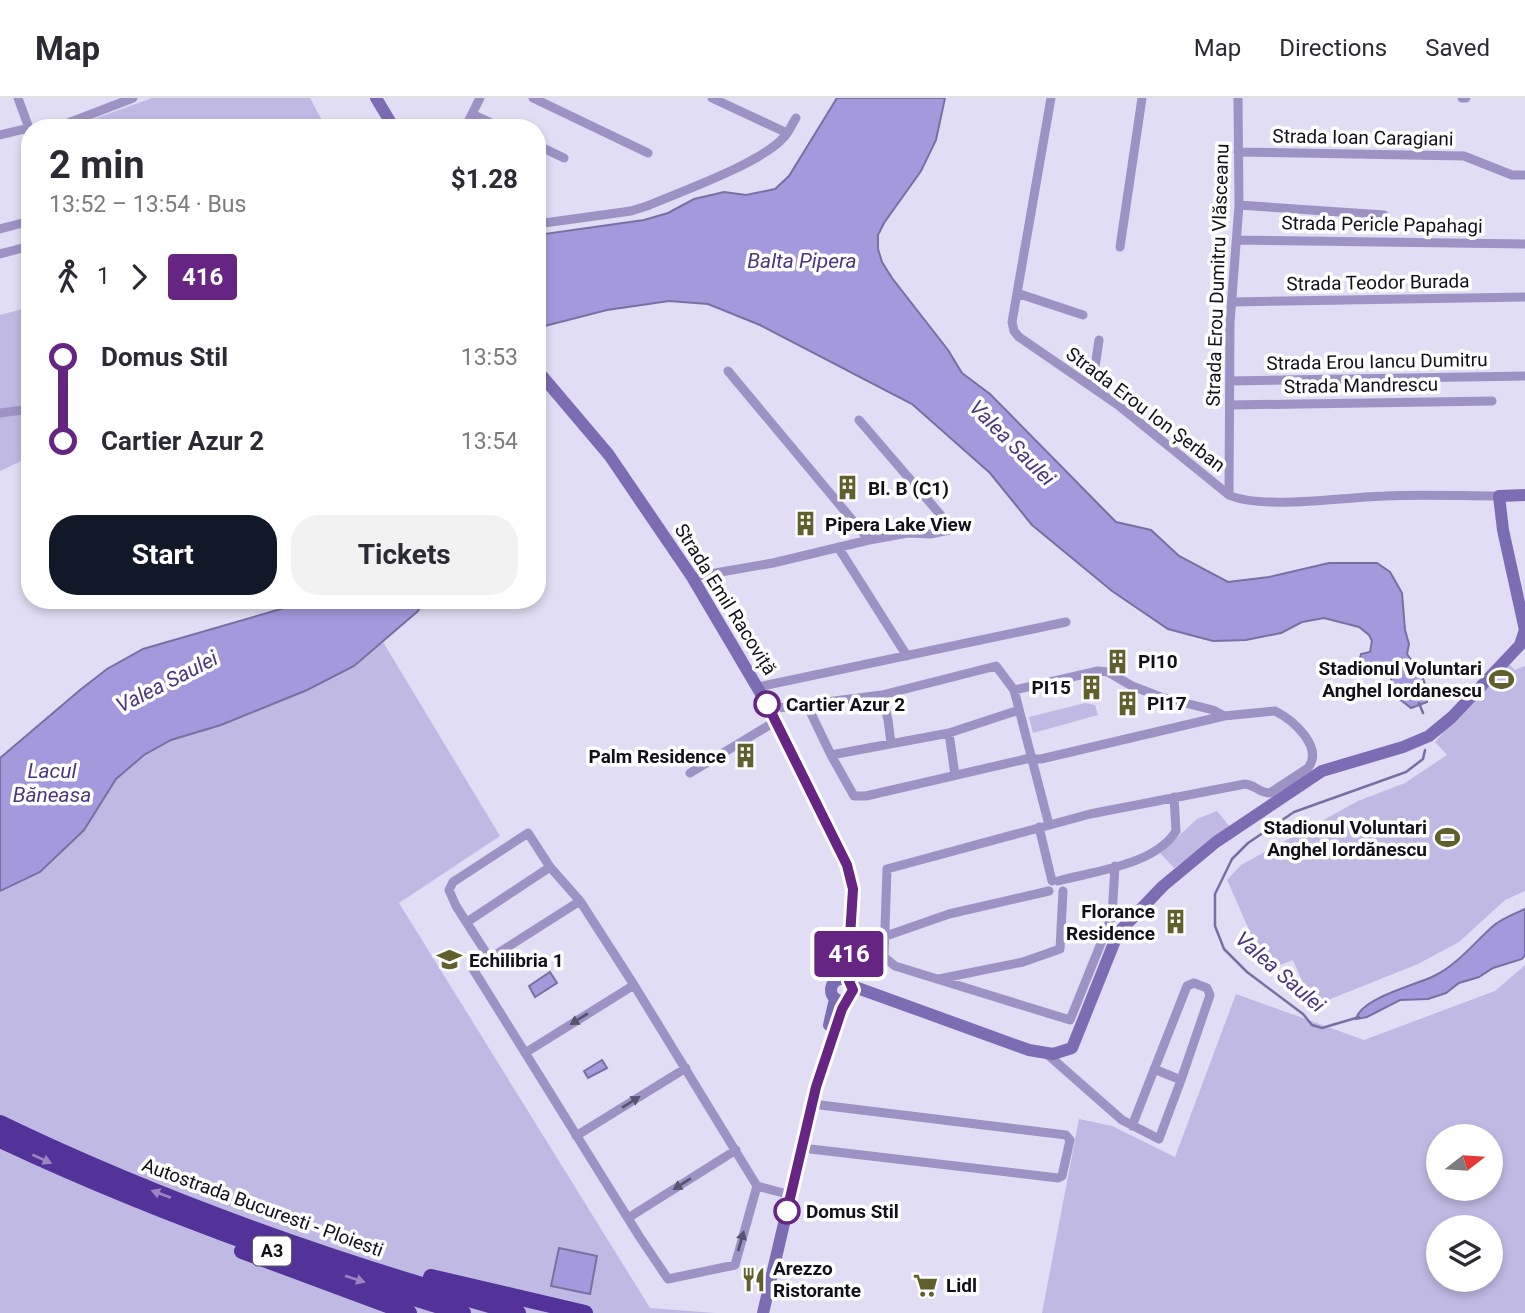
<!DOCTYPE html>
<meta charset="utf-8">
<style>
body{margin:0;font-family:Roboto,sans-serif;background:#f2f2f3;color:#2b2b33;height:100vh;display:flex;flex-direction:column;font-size:26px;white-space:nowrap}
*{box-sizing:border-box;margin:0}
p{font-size:23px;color:#7c7c81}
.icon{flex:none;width:38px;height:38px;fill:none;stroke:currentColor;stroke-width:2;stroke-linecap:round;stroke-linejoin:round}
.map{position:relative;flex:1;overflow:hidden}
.sheet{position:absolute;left:21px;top:21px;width:525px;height:490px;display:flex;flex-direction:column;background:#fff;border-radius:28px;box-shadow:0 4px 10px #0003}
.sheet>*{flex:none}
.badge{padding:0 14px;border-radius:5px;font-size:24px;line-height:46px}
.needle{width:46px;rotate:73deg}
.controls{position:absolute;left:1426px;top:1026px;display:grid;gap:14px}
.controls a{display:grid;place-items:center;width:77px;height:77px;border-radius:50%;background:#fff;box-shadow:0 4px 10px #0003;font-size:35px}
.map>.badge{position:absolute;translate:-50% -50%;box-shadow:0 0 0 4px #fff}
.legs{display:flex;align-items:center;gap:10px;height:77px;padding:0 28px;font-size:23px}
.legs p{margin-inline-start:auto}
.summary{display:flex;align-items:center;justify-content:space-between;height:119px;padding:0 28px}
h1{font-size:38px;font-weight:700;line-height:52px}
.action{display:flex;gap:14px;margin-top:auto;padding:14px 28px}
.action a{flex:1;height:80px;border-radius:28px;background:#111827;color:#fff;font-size:28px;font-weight:700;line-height:80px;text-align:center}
.action a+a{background:#f2f2f3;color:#2b2b33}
ul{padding:0 28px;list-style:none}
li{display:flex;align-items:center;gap:24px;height:84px;font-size:26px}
li i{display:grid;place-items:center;width:10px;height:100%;margin:0 9px;background:currentColor}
li i::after{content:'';width:18px;height:18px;margin:-9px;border:5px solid;border-radius:50%;background:#fff}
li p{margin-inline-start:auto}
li:first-child i{background:linear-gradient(#0000 50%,currentColor 0)}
li:last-child i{background:linear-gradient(currentColor 50%,#0000 0)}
header{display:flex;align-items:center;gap:42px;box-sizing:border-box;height:98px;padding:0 35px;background:#fff;border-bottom:2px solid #e1e1e2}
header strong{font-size:33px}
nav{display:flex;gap:38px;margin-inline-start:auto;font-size:24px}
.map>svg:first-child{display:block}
.green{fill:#c0b9e3;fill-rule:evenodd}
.water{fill:#a599dd;stroke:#7970a2;stroke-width:2}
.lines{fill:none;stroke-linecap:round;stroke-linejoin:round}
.stream{stroke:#7970a2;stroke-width:2.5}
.street{stroke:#9c93c4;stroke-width:9}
.secondary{stroke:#7b6cb3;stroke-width:12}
.highway{stroke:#53339a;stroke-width:16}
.oneway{fill:#57526e}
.oneway2{fill:#9885c2}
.line-1-casing{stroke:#fff;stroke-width:16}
.line-1{stroke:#662483;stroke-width:10}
.stop-1-dot{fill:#fff;stroke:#662483;stroke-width:3.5}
.labels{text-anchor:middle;stroke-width:7;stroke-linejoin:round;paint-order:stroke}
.shield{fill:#fff;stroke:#59585e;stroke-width:2}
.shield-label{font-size:18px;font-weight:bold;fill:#121119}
.street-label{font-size:19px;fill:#121119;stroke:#fff}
.poi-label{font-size:19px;font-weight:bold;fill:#121119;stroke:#fff;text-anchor:start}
.stop-label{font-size:19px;font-weight:bold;fill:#121119;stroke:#fff;text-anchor:start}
.water-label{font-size:21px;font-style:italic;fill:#4b3585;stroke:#fff}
</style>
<header>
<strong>Map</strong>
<nav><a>Map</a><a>Directions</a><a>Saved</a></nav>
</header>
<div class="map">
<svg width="1525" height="1215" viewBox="0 0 1525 1215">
<rect width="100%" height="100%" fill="#e1ddf4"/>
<!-- green -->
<path class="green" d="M152 0H310L326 30H69Z
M30 209V359L0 373V217Z
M383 544 500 738 399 805 650 1210 715 1215H0V793L40 774 84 732 116 681 144 657 171 642 221 627 307 592 354 568Z
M1506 563 1515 572 1525 568V793L1505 802 1459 844 1418 866 1313 908 1293 862 1267 872 1227 782 1241 767 1358 703 1405 685 1447 657 1435 644Z
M1085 605 1095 607 1098 617 1033 635 1029 619Z
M1217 713 1230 729 1174 770 1160 755 1197 721Z
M1525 867V1215H1042L1079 1021 1112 1028 1175 1059 1236 896 1364 942 1495 893ZM1438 1038H1491V1090H1438ZM1438 1129H1491V1181H1438Z"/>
<!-- water -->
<path class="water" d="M837 0H945L936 42 921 73 884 125 878 137V151L882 164 892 180 948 252 962 275 990 296 1116 424 1151 432 1179 458 1228 484 1269 479 1329 465H1377L1390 474 1402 495 1405 532 1409 546 1407 556C1419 573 1428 582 1427 604L1411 610 1392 595 1391 576 1386 570 1370 575 1360 560 1361 556 1370 554 1372 543 1369 537 1359 529 1324 520 1302 524 1281 535 1246 542 1213 543 1168 531 1112 493 1032 427 990 375 912 306 760 227 708 206 669 203 607 212 537 230V137L644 122 668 115 694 101 724 94 746 97 775 91 789 78Z
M298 502H425L418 513 354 568 307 592 221 627 171 642 144 657 116 681 84 732 40 774 0 793V660L80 592 107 571 143 551 291 508Z
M1525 811V857L1522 861 1493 870 1479 879 1459 885 1446 895 1428 901 1400 902 1367 919 1356 921C1361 900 1416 887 1434 878 1458 866 1473 846 1492 829 1500 821 1514 816 1525 811Z
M550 874 557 885 535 899 529 888Z
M602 962 607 970 588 980 584 973Z
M559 1150 597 1158 590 1196 551 1188Z"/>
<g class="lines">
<!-- stream -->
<path class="stream" d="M1419 605 1423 615
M1359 919 1322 930 1312 927 1303 916 1247 874 1224 851 1215 828V796L1232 761 1248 745 1294 714 1406 674 1423 661 1425 652"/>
<!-- street -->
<path class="street" d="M18 0 30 33
M533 0 648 55
M712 0 787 35
M1051 0 1012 224 1014 233 1019 239 1118 307 1229 397C1262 412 1346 399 1385 398 1423 396 1461 398 1499 398
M1462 0H1466
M472 16 502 30
M55 30 133 0
M465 30 480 0
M0 37 29 30
M537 47 564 60
M1238 54 1464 58 1512 77H1525
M1239 107 1384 117
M537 126 631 113 647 108C680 94 762 65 784 39 789 34 792 26 796 20
M0 131 30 123
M1238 142 1525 146
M1120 149 1142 0
M0 156 30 148
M1017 195 1083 217
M1231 204 1525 199
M728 273 869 442
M1230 283 1525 278
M1092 289 1099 242
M1230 307 1492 303
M0 315 30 311
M1229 397 1230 225 1239 107 1238 0
M838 449 907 558
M692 479 773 465 869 442 908 435 930 436 950 432 951 429 859 322
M758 589 1066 524
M1014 592 1098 573 1108 574 1132 588 1161 599 1213 612 1224 618
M882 597 888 622 891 645
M807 607 831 657 854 698H866L1026 661H1041L1224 618 1275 613C1293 622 1324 649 1308 670L1270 695C1260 695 1255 687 1245 686L1090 716 887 771 884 859 895 868 1070 922 1112 818 1115 768
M770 611 882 597 996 568 1014 592 1049 727
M949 635 955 677
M831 657 949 635 1019 612
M690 675 776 623
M1039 729 1052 783
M1058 783C1095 773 1155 767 1176 733L1174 699
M580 803 473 871 639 1138 668 1181 735 1167 757 1088
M467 824 550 769
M850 839H883L949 816 1049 793
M490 861 456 808 449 792 453 784 528 735 550 769 580 803 634 887 757 1088 791 1097
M939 881 1023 864 1060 851 1063 793
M525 955 634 887
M1047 956 1122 1022 1159 1041 1181 982 1154 971
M1132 1028 1187 888 1194 885 1207 890 1210 897 1181 982
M576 1038 686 970
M802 1050 1058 1080 1062 1078 1070 1042 1066 1037 1058 1036 812 1006
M628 1120 736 1052"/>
<!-- secondary -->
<path class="secondary" d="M376 0 394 30
M537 272 609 357 692 479 770 611 850 775 853 798 849 883
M831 892a11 11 0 1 1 22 0a11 11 0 1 1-22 0Z
M852 888 1029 952 1053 956 1072 950 1118 835 1163 788 1216 744 1322 673 1403 649 1429 638 1452 619 1520 547 1525 532 1503 432 1499 398 1525 397
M829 927 835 901
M763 1215 816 989 846 903"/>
<!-- highway -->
<path class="highway" d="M0 1025C166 1105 341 1166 518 1215
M0 1042C149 1112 305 1168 463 1215
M242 1153 409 1215
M431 1179 585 1215"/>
</g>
<!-- one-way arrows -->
<defs><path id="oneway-solid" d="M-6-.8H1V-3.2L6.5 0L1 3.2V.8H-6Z" transform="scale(1.75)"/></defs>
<g class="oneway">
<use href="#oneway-solid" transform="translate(579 921) rotate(148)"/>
<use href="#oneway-solid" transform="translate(631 1004) rotate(-32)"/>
<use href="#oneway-solid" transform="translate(682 1086) rotate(148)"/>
<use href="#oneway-solid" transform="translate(741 1143) rotate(-74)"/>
</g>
<g class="oneway2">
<use href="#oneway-solid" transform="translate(42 1061) rotate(24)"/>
<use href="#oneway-solid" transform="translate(161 1096) rotate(-159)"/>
<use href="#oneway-solid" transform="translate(355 1181) rotate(18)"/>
</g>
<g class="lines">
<defs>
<path id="line-1" d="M767 606 847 767 853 791 849 855V883L853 892 842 911 816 989 787 1113"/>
</defs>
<!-- line-1 casing -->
<use href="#line-1" class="line-1-casing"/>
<!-- line-1 -->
<use href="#line-1" class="line-1"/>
</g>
<!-- icons -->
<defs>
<symbol id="building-bare" viewBox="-9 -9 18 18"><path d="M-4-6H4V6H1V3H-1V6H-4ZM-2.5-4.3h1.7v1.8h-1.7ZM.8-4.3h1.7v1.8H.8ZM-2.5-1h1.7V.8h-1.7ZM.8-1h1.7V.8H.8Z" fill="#615f2c" stroke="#fff" stroke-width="2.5" paint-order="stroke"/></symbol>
<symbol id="stadium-bare" viewBox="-9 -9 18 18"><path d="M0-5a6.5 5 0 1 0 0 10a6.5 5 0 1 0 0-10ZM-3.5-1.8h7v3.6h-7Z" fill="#615f2c" stroke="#fff" stroke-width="2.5" paint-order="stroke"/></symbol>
<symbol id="school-bare" viewBox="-9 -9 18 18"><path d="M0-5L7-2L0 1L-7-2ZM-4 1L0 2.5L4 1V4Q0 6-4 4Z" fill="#615f2c" stroke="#fff" stroke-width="2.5" paint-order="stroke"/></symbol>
<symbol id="restaurant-bare" viewBox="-9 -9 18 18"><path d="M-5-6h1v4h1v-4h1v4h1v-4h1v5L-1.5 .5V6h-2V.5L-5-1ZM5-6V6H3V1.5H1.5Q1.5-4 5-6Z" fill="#615f2c" stroke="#fff" stroke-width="2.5" paint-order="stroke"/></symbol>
<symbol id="supermarket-bare" viewBox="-9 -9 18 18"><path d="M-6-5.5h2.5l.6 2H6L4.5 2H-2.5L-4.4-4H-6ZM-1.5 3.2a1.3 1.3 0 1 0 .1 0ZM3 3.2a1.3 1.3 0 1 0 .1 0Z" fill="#615f2c" stroke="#fff" stroke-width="2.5" paint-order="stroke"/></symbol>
</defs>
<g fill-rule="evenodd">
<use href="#building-bare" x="830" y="372" width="35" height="35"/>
<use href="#building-bare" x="788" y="408" width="35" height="35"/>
<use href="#building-bare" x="1100" y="546" width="35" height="35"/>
<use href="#stadium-bare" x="1484" y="564" width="35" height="35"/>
<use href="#building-bare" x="1074" y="572" width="35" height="35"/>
<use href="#building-bare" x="1110" y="588" width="35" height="35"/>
<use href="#building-bare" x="728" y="640" width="35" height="35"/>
<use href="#stadium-bare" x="1430" y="722" width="35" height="35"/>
<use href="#building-bare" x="1158" y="806" width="35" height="35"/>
<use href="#school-bare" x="432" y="844" width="35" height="35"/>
<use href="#restaurant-bare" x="736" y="1164" width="35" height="35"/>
<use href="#supermarket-bare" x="908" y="1170" width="35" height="35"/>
</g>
<!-- markers -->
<g class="stop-1-dot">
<circle cx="767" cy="606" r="12"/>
<circle cx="787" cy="1113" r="12"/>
</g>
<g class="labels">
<!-- shield labels -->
<rect class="shield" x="253" y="1138.5" width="38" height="29" rx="5"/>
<g class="shield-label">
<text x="272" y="1159">A3</text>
</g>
<!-- street labels -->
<g class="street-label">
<text transform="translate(1363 39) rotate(1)" y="7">Strada Ioan Caragiani</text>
<text transform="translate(1382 126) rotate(1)" y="7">Strada Pericle Papahagi</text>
<text transform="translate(1217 177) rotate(-88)" y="7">Strada Erou Dumitru Vlăsceanu</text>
<text transform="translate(1378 184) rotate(-1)" y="7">Strada Teodor Burada</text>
<text transform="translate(1377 263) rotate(-1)" y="7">Strada Erou Iancu Dumitru</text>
<text transform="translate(1361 287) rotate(-1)" y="7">Strada Mandrescu</text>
<text transform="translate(1146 311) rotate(37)" y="7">Strada Erou Ion Șerban</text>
<text transform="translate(726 501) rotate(58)" y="7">Strada Emil Racoviță</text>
<text transform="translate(263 1109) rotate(20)" y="7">Autostrada Bucuresti - Ploiesti</text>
</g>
<!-- poi labels -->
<g class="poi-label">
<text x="868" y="397">Bl. B (C1)</text>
<text x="825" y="433">Pipera Lake View</text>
<text x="1138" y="570">PI10</text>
<text x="1482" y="577" text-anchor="end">Stadionul Voluntari<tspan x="1482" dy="22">Anghel Iordanescu</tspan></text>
<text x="1071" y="596" text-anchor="end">PI15</text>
<text x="1147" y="612">PI17</text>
<text x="726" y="665" text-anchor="end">Palm Residence</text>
<text x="1427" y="736" text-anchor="end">Stadionul Voluntari<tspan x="1427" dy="22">Anghel Iordănescu</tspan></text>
<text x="1155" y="820" text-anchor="end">Florance<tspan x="1155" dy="22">Residence</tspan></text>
<text x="469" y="869">Echilibria 1</text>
<text x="773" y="1177">Arezzo<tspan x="773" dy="22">Ristorante</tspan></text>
<text x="946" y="1194">Lidl</text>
</g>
<!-- stop labels -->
<g class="stop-label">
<text x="786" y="613">Cartier Azur 2</text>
<text x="806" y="1120">Domus Stil</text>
</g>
<!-- water labels -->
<g class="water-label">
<text x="802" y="170">Balta Pipera</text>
<text transform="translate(1012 345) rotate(45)" y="7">Valea Saulei</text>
<text transform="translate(167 584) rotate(-27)" y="7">Valea Saulei</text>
<text x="52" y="680">Lacul<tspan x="52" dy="24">Băneasa</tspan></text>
<text transform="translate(1280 874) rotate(41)" y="7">Valea Saulei</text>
</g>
</g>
</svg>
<div class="controls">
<a><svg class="needle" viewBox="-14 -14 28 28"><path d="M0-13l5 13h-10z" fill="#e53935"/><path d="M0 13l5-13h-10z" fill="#7c7c81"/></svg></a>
<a><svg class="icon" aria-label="layers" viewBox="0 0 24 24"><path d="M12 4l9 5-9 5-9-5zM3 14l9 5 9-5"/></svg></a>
</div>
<b class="badge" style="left:849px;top:856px;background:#662483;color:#fff">416</b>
<section class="sheet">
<div class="summary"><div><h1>2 min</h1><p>13:52 – 13:54 · Bus</p></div><b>$1.28</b></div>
<div class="legs"><svg class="icon" aria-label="walk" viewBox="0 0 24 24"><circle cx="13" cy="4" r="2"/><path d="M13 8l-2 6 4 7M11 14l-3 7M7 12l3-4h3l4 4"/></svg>1<svg class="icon" aria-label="forward" viewBox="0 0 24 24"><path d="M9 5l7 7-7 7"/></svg><b class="badge" style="background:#662483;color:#fff">416</b></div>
<ul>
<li><i style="color:#662483"></i><b>Domus Stil</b><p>13:53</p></li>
<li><i style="color:#662483"></i><b>Cartier Azur 2</b><p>13:54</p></li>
</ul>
<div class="action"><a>Start</a><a>Tickets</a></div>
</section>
</div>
